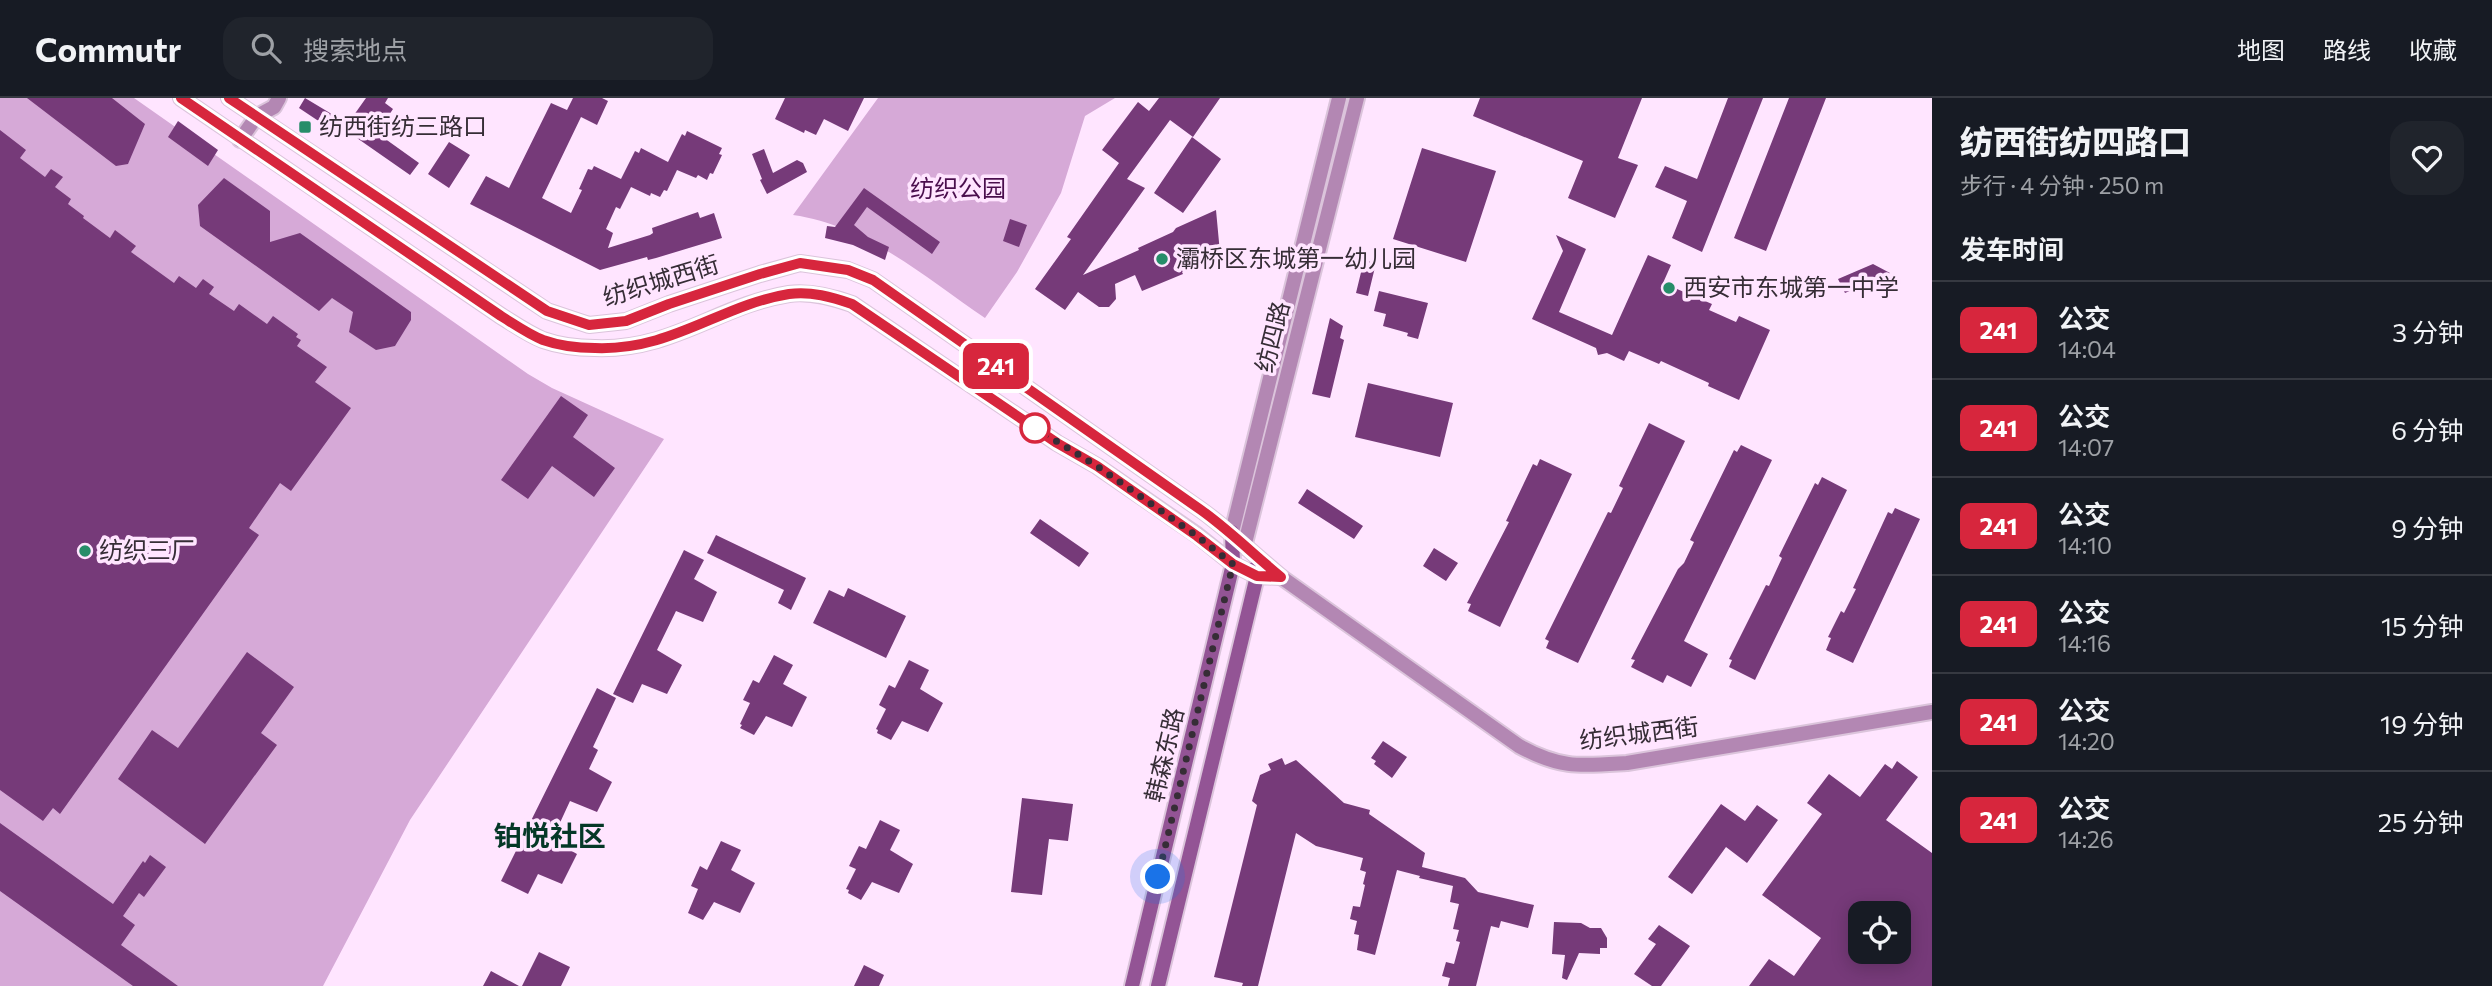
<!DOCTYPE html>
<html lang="zh">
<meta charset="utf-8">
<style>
body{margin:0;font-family:Commissioner,"Noto Sans SC",sans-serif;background:#20242c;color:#f1f3f6;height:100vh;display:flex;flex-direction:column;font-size:26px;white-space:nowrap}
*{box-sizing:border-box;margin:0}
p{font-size:23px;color:#9ea1a6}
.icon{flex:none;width:38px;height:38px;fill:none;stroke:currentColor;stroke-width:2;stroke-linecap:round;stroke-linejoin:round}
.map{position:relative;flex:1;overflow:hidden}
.panel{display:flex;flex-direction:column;background:#171b24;width:560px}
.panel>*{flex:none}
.badge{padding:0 14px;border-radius:10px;font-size:24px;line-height:46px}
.controls{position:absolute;left:1848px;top:803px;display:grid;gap:14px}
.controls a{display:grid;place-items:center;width:63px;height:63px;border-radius:14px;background:#171b24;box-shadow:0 4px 18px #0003;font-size:35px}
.you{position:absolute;width:35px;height:35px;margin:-18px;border:5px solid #fff;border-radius:50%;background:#1a73e8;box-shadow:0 0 0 10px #1a73e833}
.map>.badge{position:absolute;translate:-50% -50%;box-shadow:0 0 0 4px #fff}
h2{padding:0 28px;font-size:26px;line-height:63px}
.round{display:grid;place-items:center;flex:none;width:74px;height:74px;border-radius:21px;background:#20242c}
.headline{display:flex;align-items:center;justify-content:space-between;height:119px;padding:0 28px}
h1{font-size:33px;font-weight:800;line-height:52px}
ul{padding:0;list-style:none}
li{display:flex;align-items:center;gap:21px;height:98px;padding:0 28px;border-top:2px solid #363941}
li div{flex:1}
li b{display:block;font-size:26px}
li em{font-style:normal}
li .badge{min-width:77px;font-weight:700;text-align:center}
header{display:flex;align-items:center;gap:42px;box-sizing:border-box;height:98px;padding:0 35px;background:#171b24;border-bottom:2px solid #363941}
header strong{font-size:33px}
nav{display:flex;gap:38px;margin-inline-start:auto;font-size:24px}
.search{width:490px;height:63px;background:#20242c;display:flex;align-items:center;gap:18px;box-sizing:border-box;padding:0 24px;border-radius:21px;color:#9ea1a6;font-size:26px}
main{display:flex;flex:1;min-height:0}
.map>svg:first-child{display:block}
.green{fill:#d6a9d7}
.building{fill:#763a79;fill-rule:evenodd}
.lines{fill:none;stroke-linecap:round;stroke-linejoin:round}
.tertiary-casing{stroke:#dbc4db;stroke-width:18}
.secondary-casing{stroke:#dbc4db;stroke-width:18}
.tertiary{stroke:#b387b3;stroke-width:14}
.secondary{stroke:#935495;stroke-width:14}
.line-casing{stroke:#fff;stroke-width:16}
.line{stroke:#d7263d;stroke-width:10}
.walk{stroke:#362d36;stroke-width:7;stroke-dasharray:0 12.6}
.poi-dot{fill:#268d69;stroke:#ffe5ff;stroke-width:2.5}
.stop-dot{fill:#fff;stroke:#d7263d;stroke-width:3.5}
.labels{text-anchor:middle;stroke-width:7;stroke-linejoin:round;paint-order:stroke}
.poi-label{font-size:24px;fill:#362d36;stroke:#ffe5ff;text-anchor:start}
.park-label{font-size:24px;fill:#4a0e4d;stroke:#ffe5ff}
.street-label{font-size:24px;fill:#362d36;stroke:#ffe5ff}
.quarter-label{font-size:28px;font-weight:bold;fill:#053827;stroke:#ffe5ff}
</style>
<header>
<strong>Commutr</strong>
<div class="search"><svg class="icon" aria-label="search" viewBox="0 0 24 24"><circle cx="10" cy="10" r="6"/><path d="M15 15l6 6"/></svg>搜索地点</div>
<nav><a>地图</a><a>路线</a><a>收藏</a></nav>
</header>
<main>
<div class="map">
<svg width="1932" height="888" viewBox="0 0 1932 888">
<rect width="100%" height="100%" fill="#ffe5ff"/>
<!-- green -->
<path class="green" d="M0 0H134L528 276 552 290 664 341 410 722 323 888H0Z
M878 0H1115L1085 18 1061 95 1017 174 985 220C926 180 866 127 793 117Z"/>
<!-- building -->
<path class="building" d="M27 0H112L145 26 128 66 116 68Z
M305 0 340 21 332 32 299 10Z
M366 0H388L385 5 393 11 377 35 419 65 410 77 344 31Z
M573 0H602L608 3 597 27 581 19 542 100 571 115 582 92 579 91 588 71 592 72 594 68 621 81 635 53 639 55 641 50 668 64 682 36 685 38 687 33 722 50 719 56 722 57 713 76 710 75 707 82 698 77 696 80 677 72 667 93 664 92 660 99 651 95 650 98 631 89 620 111 616 109 606 131 613 135 608 150 650 137 653 135 652 130 698 114 700 120 714 115 722 140 656 160 648 162 647 159 600 172 470 106 486 78 509 90 551 5 567 12Z
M785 0H864L848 33 824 21 816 37 805 32 804 35 775 21Z
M1159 0H1220L1193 39 1170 22 1127 81 1145 90 1083 177 1139 152 1138 150 1173 134 1176 130 1216 112 1220 155 1194 165 1196 168 1182 174 1183 176 1142 193 1135 177 1115 186 1116 201 1109 209H1099L1078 194 1065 212 1035 191 1071 141 1067 139 1119 65 1102 52 1138 4 1149 13Z
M1480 0H1642L1618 60 1638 67 1615 120 1568 100 1583 63 1473 18Z
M1728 0H1763L1702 154 1672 140 1687 103 1655 89 1665 68 1697 81Z
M1789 0H1826L1766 153 1734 140Z
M178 23 218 52 208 68 168 39Z
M0 32 26 52 20 60 45 79 51 71 63 79 55 89 71 101 68 106 84 118 83 120 110 140 115 132 136 148 131 154 174 185 179 178 196 190 203 181 214 189 209 196 234 213 239 206 267 226 273 218 298 236 296 239 301 242 297 248 327 269 315 284 351 310 291 393 280 385 249 430 259 437 252 447 60 716 53 710 43 723 0 692Z
M1192 39 1221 61 1183 115 1154 95Z
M449 44 470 57 449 90 428 76Z
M1422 50 1496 73 1466 164 1393 141Z
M764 51 773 75 797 62 803 65 807 74 767 96 760 82 762 81 752 56Z
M224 80 270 113V144L300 135 411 214V222L395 248 376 252 349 234 353 214 332 200 319 213 200 128 198 107Z
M864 90 940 144 932 156 867 109 854 127 868 139 889 149 885 162 853 147 825 140 827 128 835 129Z
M1010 121 1027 127 1019 149 1003 143Z
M1556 137 1586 151 1559 214 1612 237 1648 157 1671 167 1663 185 1712 206 1709 212 1736 224 1739 218 1770 232 1739 302 1708 288 1709 285 1661 263 1659 266 1629 253 1624 263 1607 255 1598 257 1596 250 1532 221 1563 153Z
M1364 162 1376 165 1368 198 1356 195Z
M1873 166 1890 175 1845 195 1838 181Z
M1379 193 1428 205 1418 241 1407 238 1408 235 1383 228 1386 216 1374 213Z
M1330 220 1343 228 1340 240 1344 242 1330 300 1312 296Z
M1368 285 1453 305 1440 359 1355 339Z
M561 298 588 317 573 339 615 370 594 399 552 368 528 401 501 382Z
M1649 325 1685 343 1578 565 1546 550 1549 543 1545 541 1608 414 1611 415 1623 390 1619 388Z
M1741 347 1772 362 1684 543 1708 556 1691 589 1667 577 1663 585 1631 569 1635 562 1631 561 1678 471 1684 465 1694 444 1690 442 1734 352 1737 354Z
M1540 361 1572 376 1500 529 1468 513 1471 506 1467 505 1509 424 1506 423 1533 366 1537 368Z
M1822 379 1847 392 1755 582 1729 569 1732 562 1729 561 1766 487 1769 488 1782 460 1779 458 1815 385 1818 387Z
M1307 391 1363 428 1354 441 1298 405Z
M1895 410 1920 421 1853 565 1826 552 1831 540 1828 539 1841 513 1844 515 1856 491 1853 490 1888 414 1892 416Z
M1040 421 1089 455 1079 469 1030 435Z
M716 437 806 480 791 512 778 505 784 492 707 455Z
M1434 450 1458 465 1446 483 1423 468Z
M684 452 704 462 694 481 717 494 703 524 676 513 657 552 682 567 667 596 642 586 633 605 613 596Z
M848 490 906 518 886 560 813 525 829 492 844 499Z
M247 554 294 589 261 635 277 647 205 746 118 681 152 632 178 650Z
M774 557 793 567 783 586 807 599 792 629 766 618 754 637 740 630 742 627 740 626 750 605 743 602 753 582 759 585Z
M909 562 929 572 920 591 943 605 928 634 902 623 891 642 877 635 878 632 876 631 886 611 879 607 889 587 895 590Z
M597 590 616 600 593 649 598 652 589 671 612 684 597 714 570 703 552 742 577 756 562 786 538 776 528 796 501 783Z
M1383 643 1407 659 1392 680 1374 666 1376 663 1371 660Z
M1282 660 1285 667 1296 662 1344 705 1370 712 1369 716 1425 755 1422 769 1465 780 1478 794 1534 807 1528 830 1501 823 1499 830 1491 828 1476 888H1448L1450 880 1442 878 1446 864 1454 866 1460 844 1456 843 1459 832 1453 831 1459 806 1450 804 1453 788 1419 780 1420 778 1397 772 1375 857 1357 852 1359 837 1354 836 1357 823 1350 821 1353 808 1360 809 1365 787 1363 786 1366 774 1360 772 1363 760 1316 748 1296 735 1258 888H1242L1243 885 1214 879 1257 707 1252 703 1260 677 1271 672 1268 666Z
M1897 663 1918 679 1886 722 1932 755V888H1749L1769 861 1794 878 1821 840 1762 797 1822 716 1807 705 1829 676 1860 699 1885 666 1892 671ZM1860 816H1899V854H1860Z
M1022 700 1073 706 1068 743 1049 741 1042 797 1011 794Z
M1721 706 1745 723 1757 707 1778 722 1747 765 1726 749 1692 796 1668 779Z
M880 722 900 732 890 752 913 766 899 795 872 784 861 802 848 795 849 792 846 791 856 771 849 768 859 748 866 751Z
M0 725 113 806 143 763 145 765 150 757 166 769 144 799 139 795 123 818 135 827 121 847 178 888H133L0 793Z
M721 743 741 752 731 772 755 785 740 815 714 804 703 822 688 815 698 791 691 788 700 768 707 772Z
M1554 824 1581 825 1590 830H1601L1607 840V850H1600V856L1579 855 1567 882 1562 880 1565 857 1552 856Z
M1659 827 1690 848 1661 888H1652L1634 876 1656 846 1648 841Z
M539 854 570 869 561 888H522Z
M864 867 884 877 879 888H854Z
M491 873 519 888H483Z"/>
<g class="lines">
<defs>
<path id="tertiary" d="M240 42 257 18 274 9 279 0
M1232 434 1339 0
M1244 449 1357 0
M1281 479 1519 648C1561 671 1580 668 1627 665L1932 614"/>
<path id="secondary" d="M181 0 501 218C514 226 528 236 543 242 560 248 577 250 595 250 672 253 719 207 789 196 810 193 832 199 852 206L1057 345 1097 368 1197 437 1233 466 1257 478 1281 479
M229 0 547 213 589 227 626 223 669 206 760 176 800 165 848 172 873 182 1201 412C1229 432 1253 456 1281 479
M1132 888 1233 466 1232 434
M1158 888 1257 478 1254 471"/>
</defs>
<!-- tertiary casing -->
<use href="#tertiary" class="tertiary-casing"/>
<!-- secondary casing -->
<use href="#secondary" class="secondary-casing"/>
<!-- tertiary -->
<use href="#tertiary" class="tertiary"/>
<!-- secondary -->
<use href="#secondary" class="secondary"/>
</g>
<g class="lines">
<defs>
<path id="line" d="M181 0 501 218C514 226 528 236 543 242 560 248 577 250 595 250 672 253 720 207 789 196 811 193 832 199 852 206L1057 345 1097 368 1197 438 1233 466 1257 478 1281 479C1253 456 1229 432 1201 412L873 182 848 172 800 165 760 176 669 206 626 223 589 227 547 213 229 0"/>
</defs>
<!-- line casing -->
<use href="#line" class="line-casing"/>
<!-- line -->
<use href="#line" class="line"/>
<!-- walk -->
<path class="walk" d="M1035 330 1097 368 1197 438 1233 466 1158 779"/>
</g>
<!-- markers -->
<g class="poi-dot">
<rect x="298" y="22" width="14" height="14" rx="3.5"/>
<circle cx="1162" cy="161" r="7"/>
<circle cx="1669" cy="190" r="7"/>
<circle cx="85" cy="453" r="7"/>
</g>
<circle class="stop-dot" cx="1035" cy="330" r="14"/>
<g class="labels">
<!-- poi labels -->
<g class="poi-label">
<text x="319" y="37">纺西街纺三路口</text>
<text x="1176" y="169">灞桥区东城第一幼儿园</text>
<text x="1683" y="198">西安市东城第一中学</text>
<text x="99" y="461">纺织三厂</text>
</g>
<!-- park labels -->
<g class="park-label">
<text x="958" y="99">纺织公园</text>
</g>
<!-- street labels -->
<g class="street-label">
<text transform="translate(661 183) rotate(-17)" y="8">纺织城西街</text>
<text transform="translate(1273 239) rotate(-76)" y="8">纺四路</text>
<text transform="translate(1639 636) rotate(-7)" y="8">纺织城西街</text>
<text transform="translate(1165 657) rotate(-77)" y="8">韩森东路</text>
</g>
<!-- quarter labels -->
<g class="quarter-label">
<text x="550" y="748">铂悦社区</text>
</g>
</g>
</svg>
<div class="controls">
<a><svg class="icon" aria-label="locate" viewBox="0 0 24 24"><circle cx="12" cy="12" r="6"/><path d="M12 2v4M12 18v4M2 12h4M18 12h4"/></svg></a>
</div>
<div class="you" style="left:1158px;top:779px"></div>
<b class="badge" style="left:996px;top:268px;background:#d7263d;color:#fff">241</b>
</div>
<section class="panel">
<div class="headline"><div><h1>纺西街纺四路口</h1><p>步行 · 4 分钟 · 250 m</p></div><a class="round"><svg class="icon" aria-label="heart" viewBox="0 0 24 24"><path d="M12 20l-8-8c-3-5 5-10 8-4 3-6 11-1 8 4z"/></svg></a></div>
<h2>发车时间</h2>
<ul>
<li><span class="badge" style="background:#d7263d;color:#fff">241</span><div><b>公交</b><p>14:04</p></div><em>3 分钟</em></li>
<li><span class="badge" style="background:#d7263d;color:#fff">241</span><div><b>公交</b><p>14:07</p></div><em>6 分钟</em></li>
<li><span class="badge" style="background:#d7263d;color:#fff">241</span><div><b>公交</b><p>14:10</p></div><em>9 分钟</em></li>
<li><span class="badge" style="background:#d7263d;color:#fff">241</span><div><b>公交</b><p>14:16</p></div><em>15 分钟</em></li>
<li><span class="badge" style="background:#d7263d;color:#fff">241</span><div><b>公交</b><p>14:20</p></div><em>19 分钟</em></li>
<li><span class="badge" style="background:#d7263d;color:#fff">241</span><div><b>公交</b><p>14:26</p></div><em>25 分钟</em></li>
</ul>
</section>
</main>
